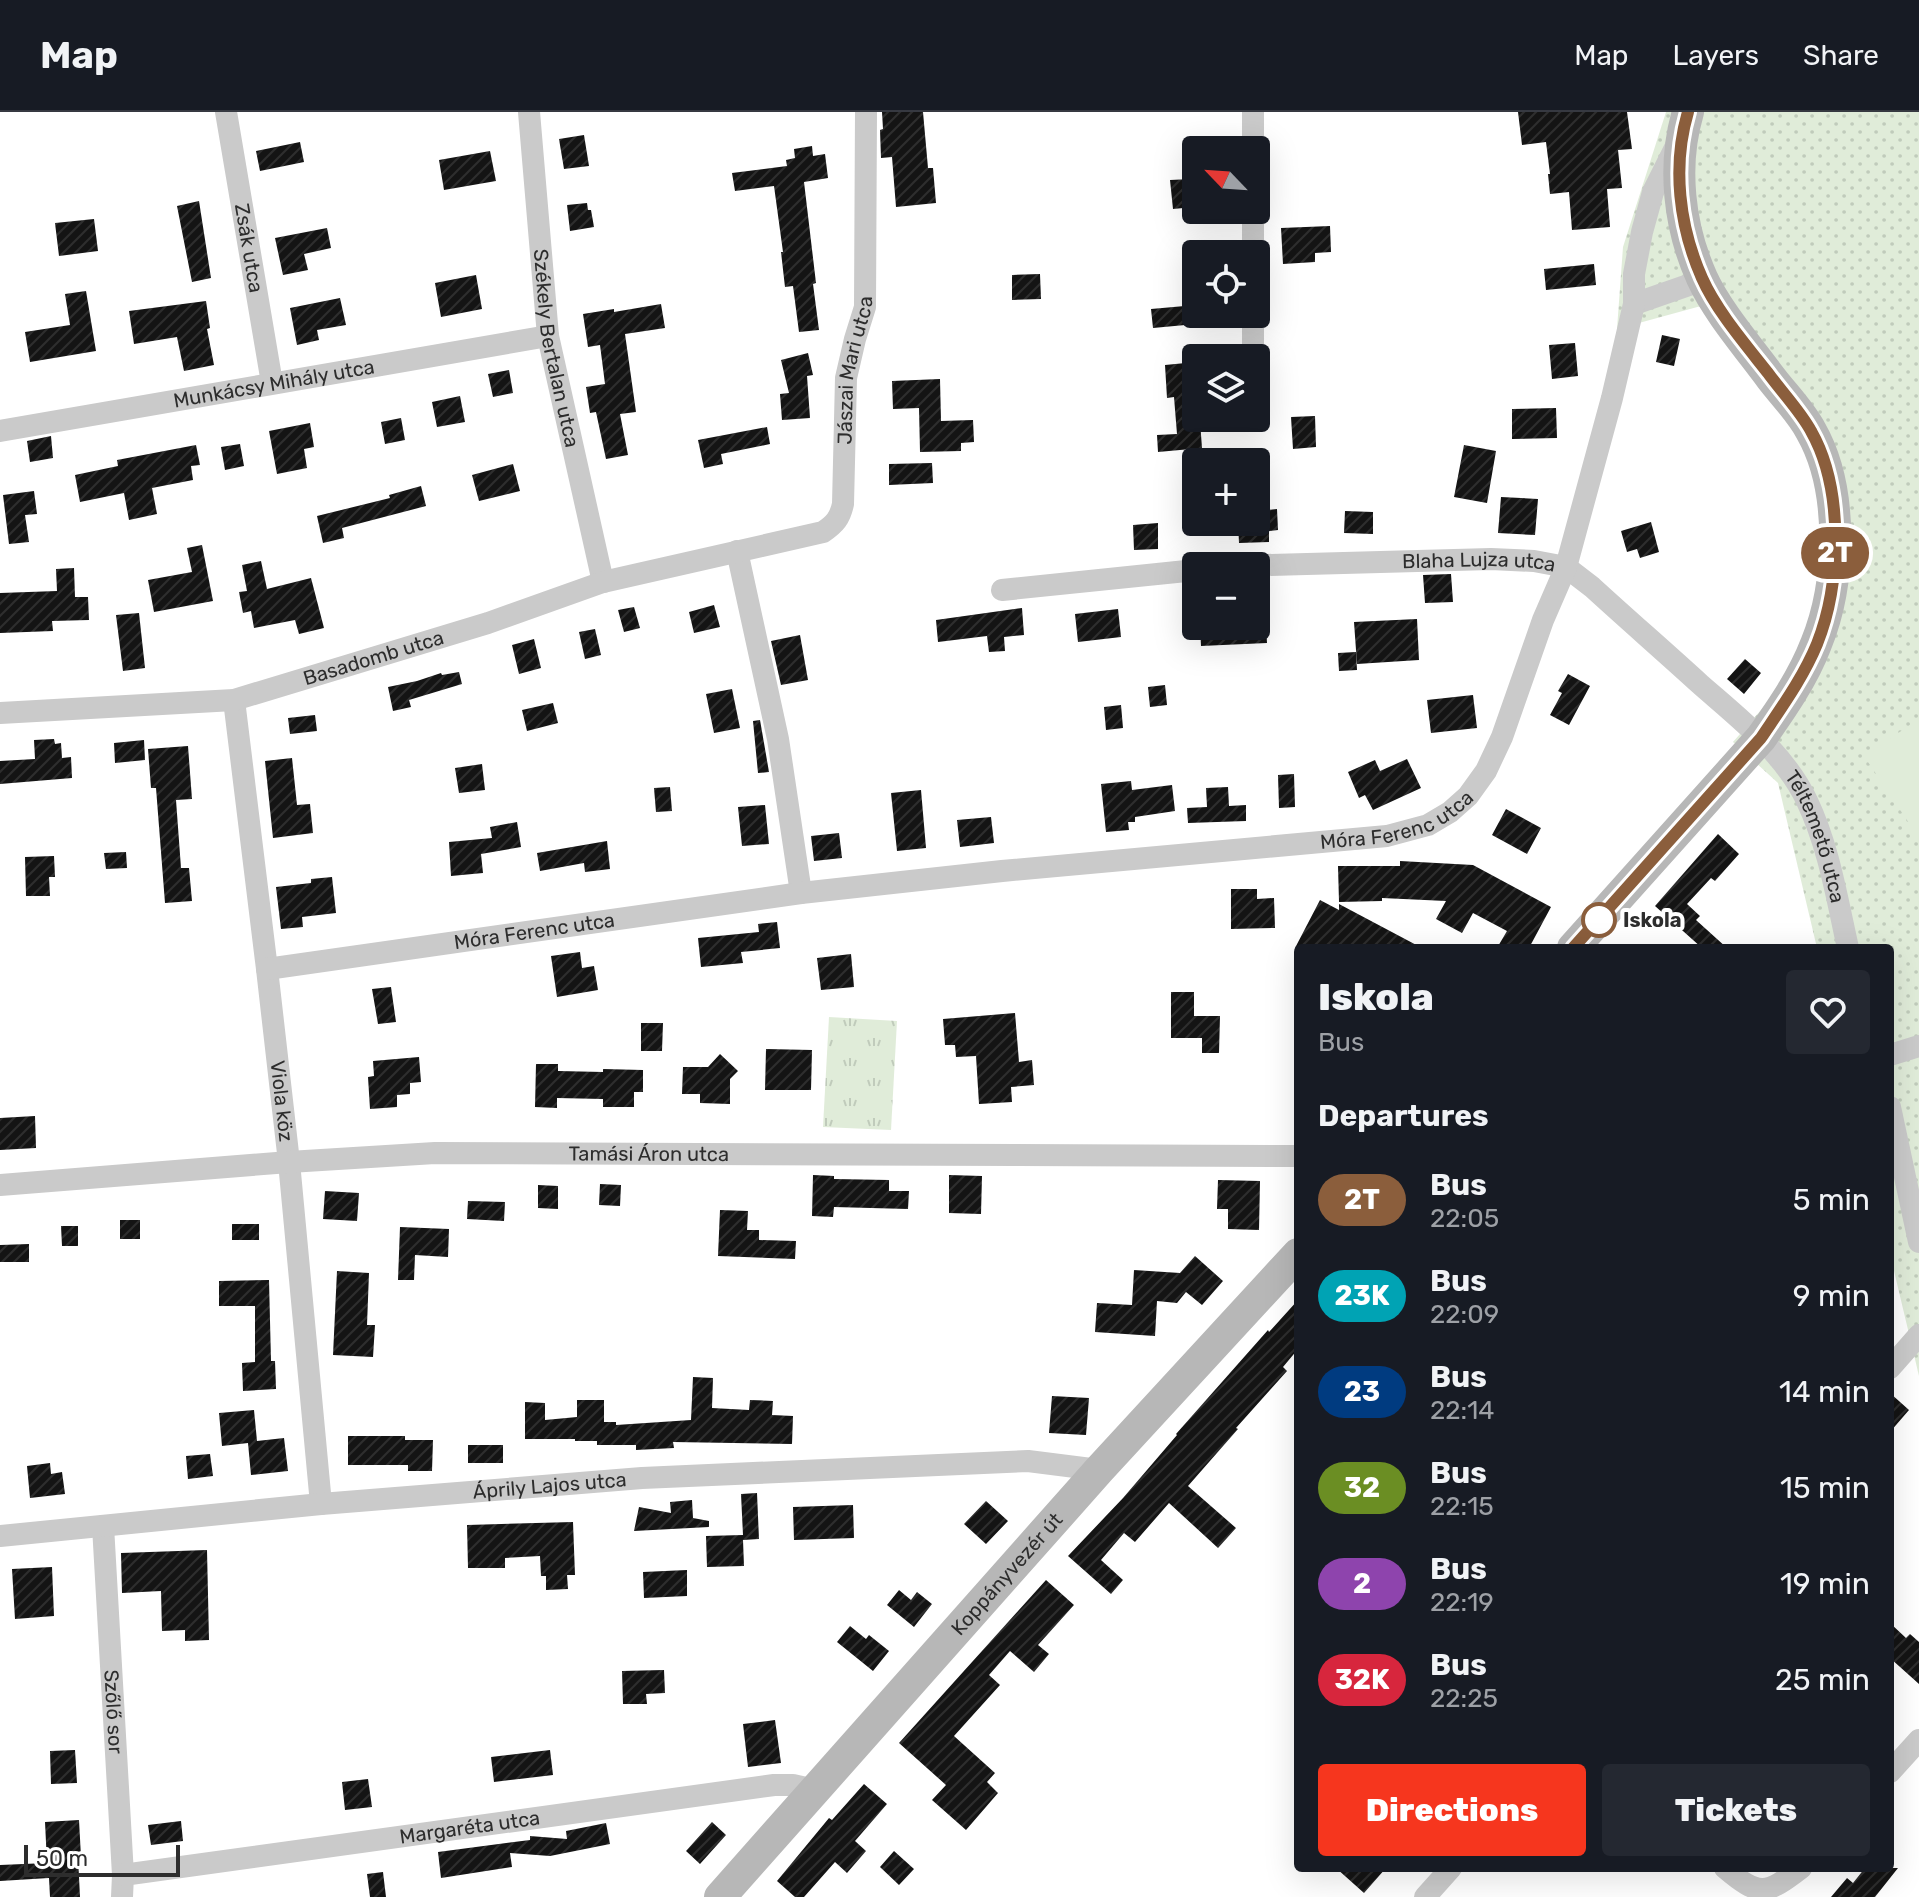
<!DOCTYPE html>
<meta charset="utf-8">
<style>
body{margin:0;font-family:Rubik,sans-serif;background:#242831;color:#f1f3f6;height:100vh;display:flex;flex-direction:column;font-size:30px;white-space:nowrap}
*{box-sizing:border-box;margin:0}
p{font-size:26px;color:#9ea1a6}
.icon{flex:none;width:44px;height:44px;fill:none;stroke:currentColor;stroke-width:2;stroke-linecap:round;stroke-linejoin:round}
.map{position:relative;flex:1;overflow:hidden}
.sheet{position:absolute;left:1294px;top:832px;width:600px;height:928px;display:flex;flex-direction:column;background:#171b24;border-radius:8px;box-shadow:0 8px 32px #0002}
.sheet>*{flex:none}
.badge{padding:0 16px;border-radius:26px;font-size:28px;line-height:52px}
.needle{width:52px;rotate:295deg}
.buttons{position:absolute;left:1182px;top:24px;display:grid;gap:16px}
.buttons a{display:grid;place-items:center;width:88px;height:88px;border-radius:8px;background:#171b24;box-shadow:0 8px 32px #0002;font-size:40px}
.scale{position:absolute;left:24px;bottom:20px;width:156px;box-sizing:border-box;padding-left:8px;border:4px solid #2d2d2d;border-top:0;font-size:22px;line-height:28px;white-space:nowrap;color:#2d2d2d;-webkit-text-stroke:6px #fff;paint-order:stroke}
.map>.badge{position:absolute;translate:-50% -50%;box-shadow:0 0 0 4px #fff}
h2{padding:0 24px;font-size:30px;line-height:72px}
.round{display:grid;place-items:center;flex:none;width:84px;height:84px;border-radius:8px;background:#242831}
.overview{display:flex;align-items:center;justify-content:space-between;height:136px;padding:0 24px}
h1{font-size:38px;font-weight:800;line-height:60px}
.button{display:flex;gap:16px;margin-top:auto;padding:16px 24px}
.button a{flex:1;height:92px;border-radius:8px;background:#f6361e;color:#fff;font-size:32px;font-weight:800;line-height:92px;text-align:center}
.button a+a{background:#242831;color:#f1f3f6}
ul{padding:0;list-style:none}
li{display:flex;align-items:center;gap:24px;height:96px;padding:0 24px}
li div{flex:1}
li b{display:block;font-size:30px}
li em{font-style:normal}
li .badge{min-width:88px;font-weight:700;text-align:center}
header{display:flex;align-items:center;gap:48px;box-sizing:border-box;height:112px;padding:0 40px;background:#171b24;border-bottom:2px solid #363941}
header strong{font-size:38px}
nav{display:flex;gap:44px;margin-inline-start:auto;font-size:28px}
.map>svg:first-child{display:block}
.grass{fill:url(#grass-dots)}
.park{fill:url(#park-tufts)}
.pitch{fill:#e0ecd9}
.building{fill:url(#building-hatch)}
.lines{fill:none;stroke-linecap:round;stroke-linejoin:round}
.street{stroke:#cacaca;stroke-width:22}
.secondary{stroke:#b7b7b7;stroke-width:32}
.line-casing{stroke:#fff;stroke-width:18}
.line{stroke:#8b5e3c;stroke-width:12}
.stop-dot{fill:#fff;stroke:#8b5e3c;stroke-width:4}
.labels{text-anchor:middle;stroke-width:8;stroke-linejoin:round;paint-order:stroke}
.street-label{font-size:20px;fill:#2d2d2d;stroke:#fff}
.stop-label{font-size:20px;font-weight:bold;fill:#2d2d2d;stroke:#fff;text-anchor:start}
</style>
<header>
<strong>Map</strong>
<nav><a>Map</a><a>Layers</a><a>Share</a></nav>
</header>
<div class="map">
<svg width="1919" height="1785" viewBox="0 0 1919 1785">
<defs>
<pattern id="grass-dots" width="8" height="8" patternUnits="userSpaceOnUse" patternTransform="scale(2)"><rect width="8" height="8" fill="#e0ecd9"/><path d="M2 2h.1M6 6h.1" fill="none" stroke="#c0cbbb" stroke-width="1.8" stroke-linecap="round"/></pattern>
<pattern id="park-tufts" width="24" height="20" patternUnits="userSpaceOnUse" patternTransform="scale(2)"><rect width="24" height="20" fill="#e0ecd9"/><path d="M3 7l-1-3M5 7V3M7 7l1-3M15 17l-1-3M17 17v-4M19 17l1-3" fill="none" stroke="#c0cbbb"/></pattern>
<pattern id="building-hatch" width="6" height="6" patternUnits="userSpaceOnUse" patternTransform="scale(2)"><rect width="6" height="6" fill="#141414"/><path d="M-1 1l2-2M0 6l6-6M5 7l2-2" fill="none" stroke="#2e2e2e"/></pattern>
</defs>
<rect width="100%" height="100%" fill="#fff"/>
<!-- grass -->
<path class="grass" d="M1666 0H1919V1264L1890 1142V836H1817L1778 671 1733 630 1789 566 1815 504 1825 432 1819 372 1801 326 1701 194 1617 217 1623 135Z"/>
<!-- park -->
<path class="park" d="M829 905 897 909 891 1018 823 1015Z"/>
<!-- pitch -->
<path class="pitch" d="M1919 607V726L1864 644Z"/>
<!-- building -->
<path class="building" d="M882 0H923L928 56H933L936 91 896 95 892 45 881 46 880 18 883 17Z
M1518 0H1627L1632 37 1618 38 1622 76 1607 77 1610 115 1572 118 1569 80 1550 82 1548 62H1550L1546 30 1522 33Z
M584 23 589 54 564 57 559 27Z
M300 30 304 50 260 59 256 39Z
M812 34 813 44 825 42 828 66 804 70 816 171 813 172 819 218 799 220 793 174 785 175 781 140H783L774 74 735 79 732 61 787 54 786 48 795 46 794 37Z
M490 39 496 69 444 78 439 48Z
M1191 67 1194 95 1173 97 1170 68Z
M199 89 211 166 192 170 177 94Z
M587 91 588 98H591L594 115 570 119 567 93Z
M94 107 98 139 59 144 55 111Z
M1330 114 1331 140 1315 141V150L1283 152 1281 116Z
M327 116 331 136 304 142 308 158 283 163 275 126Z
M1594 152 1596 173 1546 178 1544 157Z
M1040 162 1041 187 1012 188V163Z
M476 163 482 197 441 205 435 171Z
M86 179 96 239 30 250 25 220 70 213 65 182Z
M340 186 346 213 317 218 319 228 297 233 290 196Z
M206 189 210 216 207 217 214 253 184 259 177 225 134 232 129 199Z
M661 192 665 216 625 222 636 300 620 302 628 343 606 347 596 300 590 301 586 275 605 272 600 233 588 235 583 202 614 197V200Z
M1196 193V212L1153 216 1151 197Z
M1662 223 1680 227 1674 254 1656 250Z
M1575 231 1578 264 1552 267 1549 233Z
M808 241 813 263 807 264 810 306 782 308 780 282 789 281 781 248Z
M1196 250V309H1200L1202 336 1158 340 1157 323 1177 322 1174 285 1167 286 1165 253Z
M509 258 513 281 493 285 488 262Z
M940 267 941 309 973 308 974 330 961 331V339L920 340 919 296 893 297 892 269Z
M460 284 465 310 437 315 432 290Z
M1556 296 1557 326 1512 327V297Z
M1315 304 1316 335 1293 337 1291 305Z
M401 306 405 328 385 332 381 310Z
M310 311 314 335 304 337 307 356 277 362 269 319Z
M767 315 770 332 721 342 723 352 704 356 698 328Z
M51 324 53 346 30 350 27 329Z
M240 332 244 354 225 358 221 335Z
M196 333 200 353 191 354 193 368 152 376 157 402 129 408 124 381 80 390 75 363 118 354 117 348Z
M1464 333 1496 339 1487 391 1454 385Z
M932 351 933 371 889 373V352Z
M513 352 520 379 479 389 472 363Z
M421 374 426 394 342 416 344 426 323 431 317 404 390 386 389 383Z
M34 379 37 402 25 403 29 430 9 432 3 383Z
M1501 385 1538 387 1535 423 1498 421Z
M1277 397 1278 418 1269 419V430L1239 431 1238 410H1256V399Z
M1345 399 1373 400V422L1344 421Z
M1651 410 1659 440 1640 446 1637 437 1627 440 1621 419Z
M1158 411V437L1134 438 1133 413Z
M202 433 213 489 154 500 148 468 192 460 187 436Z
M261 449 267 477 311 466 324 516 299 522 295 508 254 516 251 499 243 501 239 480 247 479 242 453Z
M74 456 75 485H88L89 508 52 509 53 519 0 521V481L57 479 56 457Z
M1451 462 1453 490 1425 491 1423 463Z
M714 493 720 515 694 521 689 500Z
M634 495 640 516 624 520 618 498Z
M1022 496 1024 523 1004 525 1005 539 989 540 987 524 938 530 936 508Z
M1118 497 1121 525 1078 530 1075 502Z
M139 501 145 556 123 559 116 503Z
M1417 507 1419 548 1357 552 1354 510Z
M1200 514H1266L1267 531 1201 534Z
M595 517 601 543 585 547 579 520Z
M800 523 808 568 781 573 771 529Z
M534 527 541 556 519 562 512 533Z
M1356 540 1357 558 1339 559 1338 541Z
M1745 547 1761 561 1744 582 1727 567Z
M459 560 462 572 409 588 411 595 393 599 388 575 417 569 441 561 442 563Z
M1568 562 1590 574 1569 613 1550 603 1562 581 1558 579Z
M1165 573 1167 593 1150 595 1148 575Z
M732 577 740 616 714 621 706 582Z
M1473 583 1477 616 1431 621 1427 588Z
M553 591 558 611 527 619 522 598Z
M1121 593 1123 616 1106 618 1104 595Z
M315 603 317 619 290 622 288 606Z
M760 608 769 660 758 661 753 609Z
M54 627 55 632 61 631 62 646 71 645 72 666 0 672V649L35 647 34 628Z
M144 628 145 648 115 651 114 631Z
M188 634 192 687 176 688 181 756H189L192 789 165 791 156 676H151L148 637Z
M292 646 297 693 310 692 313 721 273 726 265 649Z
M1407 647 1421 676 1373 698 1365 683 1359 686 1348 660 1375 648 1380 659Z
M482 652 485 678 459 681 455 656Z
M1294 662 1295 695 1279 696 1278 663Z
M1131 669 1132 678 1172 673 1175 699 1135 705V710H1128L1129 718 1106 720 1101 672Z
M670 675 672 699 656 700 654 676Z
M1228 675 1229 694 1246 693V709L1188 711 1187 696 1207 695 1206 676Z
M921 678 926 736 897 739 891 681Z
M765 693 769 732 742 734 738 695Z
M1506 697 1541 716 1527 742 1492 723Z
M991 705 994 731 960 735 957 708Z
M517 710 521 735 481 742 483 761 451 764 449 730 492 726 490 715Z
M839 721 842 746 814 749 811 724Z
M1718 722 1739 742 1715 769 1711 766 1687 792 1700 804 1696 808 1727 836H1702L1655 794Z
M607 729 610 757 585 760 584 751 540 759 537 741Z
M126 740 127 756 106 757 104 741Z
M54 744 55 765H49L50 784H26L25 745Z
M1400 749 1473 753 1551 795 1529 836H1497L1507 819 1473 801 1462 821 1436 807 1446 789 1382 786V789L1339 790 1338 754H1400Z
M332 765 336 801 302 805 303 815 281 817 276 775 311 771V767Z
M1231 777H1257V787L1274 786 1275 816 1231 817Z
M1320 788 1339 798V792L1422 836H1295Z
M777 810 780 836 741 840 743 851 701 855 698 826 759 820 758 812Z
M580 840 582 856 594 854 598 878 557 885 551 844Z
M851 842 854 875 821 878 817 846Z
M391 875 396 910 378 912 372 877Z
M1171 880H1194V904H1220L1219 941H1202V926H1171Z
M1015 901 1019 950 1032 948 1034 973 1011 975 1012 990 979 992 976 944 956 945 955 933H945L943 907Z
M641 911H663L662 939H641Z
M766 937 812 938 811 978H765Z
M720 942 738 959 730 967V992L700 991V982H682L683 955H708Z
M419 945 421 970 410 971V982L397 983V995L370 997 368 965 374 964 373 949Z
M536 952H558V959L603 960V957L643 958V980H634V995H603V987L557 986V996L535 995Z
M35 1004 36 1036 0 1038V1006Z
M813 1063 834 1064V1067L889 1068V1079H909L908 1097 834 1095 833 1105 812 1104Z
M949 1063 982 1064 981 1102 949 1101Z
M1218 1068 1260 1069 1259 1118 1228 1117V1097H1217Z
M600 1072 621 1073 620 1094 599 1093Z
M538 1073 558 1074V1097L538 1096Z
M325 1079 359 1081 357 1109 323 1107Z
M468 1089 505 1090 504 1109 467 1107Z
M720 1098 748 1099 747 1118H759V1128L796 1129 795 1147 718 1144Z
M120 1108H140V1127H120Z
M232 1112H259V1128H232Z
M61 1114H78V1134H62Z
M400 1115 449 1117 448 1145 415 1143 414 1168H398Z
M29 1132V1150H0V1133Z
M1195 1144 1223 1169 1202 1193 1186 1180 1177 1191 1157 1189 1155 1224 1095 1220 1097 1191 1132 1193 1134 1158 1180 1161Z
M337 1159 369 1161 367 1213H375L373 1245 333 1243Z
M269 1168 271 1249H275L276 1277 243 1279 242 1251 255 1250V1194H219V1169Z
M1298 1188V1237L1283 1255 1287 1259 1236 1316 1238 1317 1188 1374 1236 1416 1218 1436 1169 1391 1135 1430 1124 1421 1101 1448 1123 1468 1111 1482 1068 1444 1123 1386 1177 1323 1176 1322 1268 1218 1269 1220Z
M693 1265 713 1266 712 1296 749 1298 750 1288 773 1289 772 1303 793 1304 792 1332 673 1330 674 1336 636 1338V1333H597V1329H575V1327H525V1290L545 1291V1308L577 1305V1288H604V1310H616V1313L691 1308Z
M1890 1281 1909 1298 1890 1320Z
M1052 1284 1089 1286 1086 1323 1049 1321Z
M254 1298 257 1329 284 1326 288 1359 251 1363 248 1331 222 1334 219 1301Z
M348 1324H405V1328H433L432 1359H408V1353H348Z
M468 1333H503V1351H468Z
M210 1342 213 1364 188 1367 186 1344Z
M50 1351 51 1362 62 1360 65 1382 30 1386 27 1354Z
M757 1381 759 1427 743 1428 744 1454 707 1455 706 1424 743 1423 741 1382Z
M692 1388 693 1406 709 1409V1415L634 1419 639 1395 671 1401 670 1390Z
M986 1389 1008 1409 986 1432 964 1412Z
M853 1393 854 1426 794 1428 793 1395Z
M573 1410 575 1463H567L568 1477 546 1478V1464H541L540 1444 505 1446V1456H468L467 1413Z
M207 1438 209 1528 185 1529V1518L162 1519 161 1479 122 1481 121 1441Z
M52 1455 54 1504 15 1507 12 1457Z
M687 1458V1484L644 1486 643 1460Z
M1046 1468 1074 1493 1038 1533 1049 1542 1034 1560 1010 1539 989 1563 1000 1573 954 1624 995 1661 987 1670 998 1681 966 1718 932 1688 946 1673 899 1631Z
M899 1478 911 1488 917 1480 932 1492 914 1515 887 1493Z
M1890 1511 1906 1526 1910 1522 1919 1530V1572L1890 1546Z
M850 1514 866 1527 869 1523 889 1539 873 1559 837 1530Z
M664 1558 665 1581 646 1582 647 1592H623L622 1559Z
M775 1608 781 1651 748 1655 743 1612Z
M75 1638 77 1671 51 1672 50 1639Z
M550 1638 553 1663 494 1670 491 1645Z
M368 1667 372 1695 345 1698 342 1670Z
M864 1672 887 1692 855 1729 866 1739 847 1761 835 1750 804 1785H795L777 1769 829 1706 832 1708Z
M79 1708 81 1745H78L80 1785H50L49 1766 0 1769V1753L47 1751 45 1710Z
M181 1709 183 1729 151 1733 148 1713Z
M712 1710 726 1723 700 1752 686 1739Z
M606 1711 610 1732 550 1744 510 1741 512 1755 441 1766 438 1740 530 1728V1724L567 1727 566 1719Z
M894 1739 914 1757 899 1773 880 1755Z
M1336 1756H1386L1364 1781Z
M1865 1756H1898L1875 1785H1831L1847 1766 1853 1771Z
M383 1760 386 1785H370L367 1762Z"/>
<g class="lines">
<!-- street -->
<g class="street">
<path id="s1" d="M226 0 272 271"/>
<path id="s2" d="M529 0 548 224 603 470"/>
<path d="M1253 38V0"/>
<path d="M1253 142V98"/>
<path d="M1634 192 1703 168"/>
<path d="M1253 246V202"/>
<path id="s3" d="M0 319 548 224"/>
<path d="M737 439 778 627 801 781"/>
<path id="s4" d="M1229 454 1491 447 1534 449 1566 455 1592 475C1628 508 1665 540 1701 573 1740 607 1785 642 1807 689 1829 735 1837 787 1848 836"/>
<path d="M1002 478 1196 458"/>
<path id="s5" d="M234 588 267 857 289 1050 321 1392"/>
<path id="s6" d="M0 601 234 588 488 511 603 470 823 420C835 412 840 406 843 392L846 266 855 227 865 195 866 0"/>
<path id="s7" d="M267 857 801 781 1002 759 1387 724 1428 713 1450 700 1468 684 1486 659 1502 625 1543 508 1566 455 1612 286 1634 192V162L1642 120 1653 80 1676 34"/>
<path d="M1890 943 1919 934"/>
<path d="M1890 995 1919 1130"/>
<path id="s8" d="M0 1073 289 1050 435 1041 1298 1044"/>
<path d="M1890 1256 1919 1223"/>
<path id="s9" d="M103 1414 123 1763 122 1785"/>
<path id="s10" d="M0 1424 321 1392 642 1366 1028 1349 1099 1358"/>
<path d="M1890 1660 1919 1628"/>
<path d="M1725 1756C1759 1785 1766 1783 1801 1756"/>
<path id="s11" d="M123 1763 774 1673H793L815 1678"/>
<path d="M1425 1785 1451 1756"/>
</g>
<!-- secondary -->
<g class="secondary">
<path d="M1573 836 1761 626C1782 596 1803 566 1816 532 1841 471 1844 377 1811 319 1801 300 1784 283 1771 266 1749 236 1717 199 1702 166 1679 115 1672 54 1688 0"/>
<path id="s12" d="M720 1785 1099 1358 1298 1142"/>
</g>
</g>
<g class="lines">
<defs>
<path id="line" d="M1573 836 1761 626C1781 596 1803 566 1817 532 1841 472 1844 377 1811 319 1801 300 1781 279 1768 261 1746 233 1716 198 1702 166 1679 114 1672 54 1688 0"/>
</defs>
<!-- line casing -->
<use href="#line" class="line-casing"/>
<!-- line -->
<use href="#line" class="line"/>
</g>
<!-- markers -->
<circle class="stop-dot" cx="1599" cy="808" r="16"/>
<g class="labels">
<!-- street labels -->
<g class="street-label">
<text dy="7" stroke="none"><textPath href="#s1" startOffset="138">Zsák utca</textPath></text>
<text dy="7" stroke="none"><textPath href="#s2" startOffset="238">Székely Bertalan utca</textPath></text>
<text dy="7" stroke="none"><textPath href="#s6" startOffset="1018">Jászai Mari utca</textPath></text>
<text dy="7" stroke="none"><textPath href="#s3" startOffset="278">Munkácsy Mihály utca</textPath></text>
<text dy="7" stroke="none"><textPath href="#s4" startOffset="250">Blaha Lujza utca</textPath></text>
<text dy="7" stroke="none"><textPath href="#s6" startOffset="380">Basadomb utca</textPath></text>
<text dy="7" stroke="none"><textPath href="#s7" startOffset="1142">Móra Ferenc utca</textPath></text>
<text dy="7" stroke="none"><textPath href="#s4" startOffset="712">Téltemető utca</textPath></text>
<text dy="7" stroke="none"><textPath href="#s7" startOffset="270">Móra Ferenc utca</textPath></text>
<text dy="7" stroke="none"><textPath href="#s5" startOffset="404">Viola köz</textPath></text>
<text dy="7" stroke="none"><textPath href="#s8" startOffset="650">Tamási Áron utca</textPath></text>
<text dy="7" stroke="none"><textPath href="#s10" startOffset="552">Áprily Lajos utca</textPath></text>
<text dy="7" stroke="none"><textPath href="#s12" startOffset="432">Koppányvezér út</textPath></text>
<text dy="7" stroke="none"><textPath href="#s9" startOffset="186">Szőlő sor</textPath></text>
<text dy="7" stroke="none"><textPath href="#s11" startOffset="350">Margaréta utca</textPath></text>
</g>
<!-- stop labels -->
<g class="stop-label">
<text x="1623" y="815">Iskola</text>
</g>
</g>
</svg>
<div class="buttons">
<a><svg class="needle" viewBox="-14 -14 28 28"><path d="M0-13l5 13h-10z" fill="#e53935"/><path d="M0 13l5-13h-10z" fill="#9ea1a6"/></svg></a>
<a><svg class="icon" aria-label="locate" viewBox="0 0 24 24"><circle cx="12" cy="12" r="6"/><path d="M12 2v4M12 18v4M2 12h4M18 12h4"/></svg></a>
<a><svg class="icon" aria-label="layers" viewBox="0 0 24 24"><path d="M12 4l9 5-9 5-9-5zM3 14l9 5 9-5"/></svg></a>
<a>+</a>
<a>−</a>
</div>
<div class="scale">50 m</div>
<b class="badge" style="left:1835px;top:441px;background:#8b5e3c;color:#fff">2T</b>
<section class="sheet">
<div class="overview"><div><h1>Iskola</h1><p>Bus</p></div><a class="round"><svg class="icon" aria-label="heart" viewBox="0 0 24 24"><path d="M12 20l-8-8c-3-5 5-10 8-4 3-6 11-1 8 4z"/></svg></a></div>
<h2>Departures</h2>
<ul>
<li><span class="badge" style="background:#8b5e3c;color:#fff">2T</span><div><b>Bus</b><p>22:05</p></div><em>5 min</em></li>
<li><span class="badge" style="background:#00a3b4;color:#fff">23K</span><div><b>Bus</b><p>22:09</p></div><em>9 min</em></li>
<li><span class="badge" style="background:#003b80;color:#fff">23</span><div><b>Bus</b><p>22:14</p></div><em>14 min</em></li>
<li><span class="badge" style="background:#6b8e23;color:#fff">32</span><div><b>Bus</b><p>22:15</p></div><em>15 min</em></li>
<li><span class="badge" style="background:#8e44ad;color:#fff">2</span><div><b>Bus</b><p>22:19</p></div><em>19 min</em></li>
<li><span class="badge" style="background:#d7263d;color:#fff">32K</span><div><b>Bus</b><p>22:25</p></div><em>25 min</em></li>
</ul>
<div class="button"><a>Directions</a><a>Tickets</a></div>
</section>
</div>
